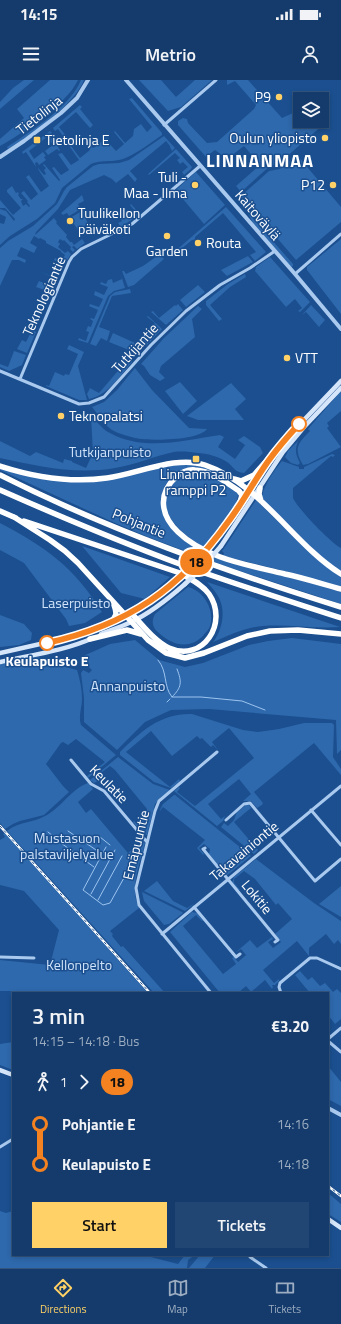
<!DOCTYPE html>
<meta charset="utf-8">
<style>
body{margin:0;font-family:"Titillium Web",sans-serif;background:#214673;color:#f1f3f6;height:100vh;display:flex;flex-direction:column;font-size:15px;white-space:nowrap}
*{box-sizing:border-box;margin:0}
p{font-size:13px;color:#9dadc1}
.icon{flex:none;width:22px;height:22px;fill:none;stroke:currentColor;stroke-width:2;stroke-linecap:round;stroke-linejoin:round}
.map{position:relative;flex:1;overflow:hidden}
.sheet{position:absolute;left:12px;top:912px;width:317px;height:264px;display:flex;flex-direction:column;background:#143b6b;border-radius:0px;box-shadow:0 2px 6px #0003,0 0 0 1px #33557e}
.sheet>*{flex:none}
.badge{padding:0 8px;border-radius:13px;font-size:14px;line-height:26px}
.buttons{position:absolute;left:293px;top:12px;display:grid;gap:8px}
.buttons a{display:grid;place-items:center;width:36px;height:36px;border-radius:0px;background:#143b6b;box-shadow:0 2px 6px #0003,0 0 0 1px #33557e;font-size:20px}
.map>.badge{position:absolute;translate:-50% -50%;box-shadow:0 0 0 2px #fff}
.legs{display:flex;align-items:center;gap:6px;height:44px;padding:0 20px;font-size:13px}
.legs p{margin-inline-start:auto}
.headline{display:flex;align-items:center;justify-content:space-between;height:68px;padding:0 20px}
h1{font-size:22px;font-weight:600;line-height:30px}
.button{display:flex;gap:8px;margin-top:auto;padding:8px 20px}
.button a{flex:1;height:46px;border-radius:0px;background:#ffd166;color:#111;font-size:16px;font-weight:600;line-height:46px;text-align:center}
.button a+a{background:#214673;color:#f1f3f6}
ul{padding:0 20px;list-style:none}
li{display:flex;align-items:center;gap:14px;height:40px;font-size:15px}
li i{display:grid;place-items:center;width:6px;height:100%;margin:0 5px;background:currentColor}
li i::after{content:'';width:10px;height:10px;margin:-5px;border:3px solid;border-radius:50%;background:#143b6b}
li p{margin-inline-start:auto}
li:first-child i{background:linear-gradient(#0000 50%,currentColor 0)}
li:last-child i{background:linear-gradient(currentColor 50%,#0000 0)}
.status{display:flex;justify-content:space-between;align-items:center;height:28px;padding:0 20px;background:#143b6b;direction:ltr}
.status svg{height:11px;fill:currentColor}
header{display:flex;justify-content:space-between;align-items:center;height:52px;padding:0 20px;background:#143b6b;font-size:18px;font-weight:600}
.dock{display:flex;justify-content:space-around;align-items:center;height:56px;border-top:1px solid #33557e;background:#143b6b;font-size:11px;color:#9dadc1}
.dock a{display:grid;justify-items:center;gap:2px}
.dock .selected{color:#ffd166}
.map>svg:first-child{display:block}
.green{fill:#2e69ad}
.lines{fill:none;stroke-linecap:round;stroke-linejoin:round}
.stream{stroke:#9cc4f0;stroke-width:1}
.minor{stroke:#a9c9ee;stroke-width:3}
.tertiary{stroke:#a9c9ee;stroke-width:4}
.secondary{stroke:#d6e6fa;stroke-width:4.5}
.motorway{stroke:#fff;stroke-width:5.5}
.rail-casing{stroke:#fff;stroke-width:2.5}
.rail{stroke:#1b4f8f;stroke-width:1;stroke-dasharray:3;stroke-linecap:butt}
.secondary-bridge{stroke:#d6e6fa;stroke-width:4.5}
.line-1-casing{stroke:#fff;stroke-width:9}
.line-1{stroke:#f58220;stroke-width:6}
.poi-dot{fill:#ffd166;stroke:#1b4f8f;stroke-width:1.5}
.stop-1-dot{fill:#fff;stroke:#f58220;stroke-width:2}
.labels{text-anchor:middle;stroke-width:3;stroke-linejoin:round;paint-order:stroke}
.poi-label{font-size:14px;fill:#fff;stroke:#1b4f8f;text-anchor:start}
.street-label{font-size:14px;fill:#fff;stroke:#1b4f8f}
.park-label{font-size:14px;fill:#cfe3fa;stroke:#1b4f8f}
.stop-label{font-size:14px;font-weight:bold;fill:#fff;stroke:#1b4f8f}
.district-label{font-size:18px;font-weight:bold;letter-spacing:1px;fill:#fff;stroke:#1b4f8f}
</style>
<div class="status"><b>14:15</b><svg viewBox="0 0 49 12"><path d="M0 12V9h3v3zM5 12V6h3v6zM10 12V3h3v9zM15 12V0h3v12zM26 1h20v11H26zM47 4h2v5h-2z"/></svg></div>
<header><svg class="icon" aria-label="menu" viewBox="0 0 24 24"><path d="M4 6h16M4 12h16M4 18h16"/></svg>Metrio<svg class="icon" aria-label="person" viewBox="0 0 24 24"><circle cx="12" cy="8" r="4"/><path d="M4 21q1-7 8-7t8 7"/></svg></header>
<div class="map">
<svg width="341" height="1188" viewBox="0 0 341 1188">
<rect width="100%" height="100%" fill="#1b4f8f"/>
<!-- green -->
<path class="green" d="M24 0H34L0 29V22L13 8Z
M50 0H78C67 24 23 53 0 66V59L24 38 17 29Z
M81 0H84C74 25 31 55 8 69L7 67C30 52 71 26 81 0Z
M139 0H161L176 17 195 0H212L181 27 168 31Z
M227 0H248L282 38 293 33 300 28V41H321L324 44 277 85H271L241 112 236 106 260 85 244 66 227 79 215 70 206 77 178 45V41L183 38 187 39 188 43 207 63 217 62 254 29 256 25 235 1 227 5Z
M132 18 162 53V55C152 62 131 78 119 80 110 82 100 80 91 84L62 108 55 123 37 139 10 156 0 165V143L4 144 6 137 0 134V129L6 131 14 141 15 139 5 128H0V120L13 135 21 128 7 112V110L12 106 16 113 18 112 19 114 18 115 21 119H23L21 121 23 126 26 124 29 127 30 126 27 122 28 121 21 113 24 111 31 120 38 114 26 97 29 95 41 112 49 106 38 89V88L44 95 46 94 44 90 46 88 43 85 44 84 59 101 60 100 52 88 54 87 61 95 69 90 58 74 62 73 71 85 79 80 70 67V66L75 62 71 66 80 78 90 70 88 67 91 66 93 68 95 67 107 57 109 59 107 61 116 71 124 64 114 52 115 51 125 63 133 56 134 49 141 44 147 52 152 47 129 19Z
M80 25 82 27 80 29 93 45 90 48 76 32 59 47 67 57 65 59 58 49 55 51 53 48Z
M50 51 52 53 49 55 60 70 59 71 57 69 48 75 45 71 53 65 47 57 29 71 34 79 43 72 46 76 44 77 46 80 39 85 37 82 35 83 36 87 26 72 23 74 22 72Z
M164 56 175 68 172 71 170 67V66L166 61 165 62 130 91 137 99 135 102 128 94 116 103 112 99 104 95 70 110 58 129 36 152 35 155 54 138 57 142 56 143 67 155 66 157 70 162H72L74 165 82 159 85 163 77 169 74 166 72 167 75 170 73 172 70 169 71 167 64 160 63 161 60 159 58 162 60 164 58 167 65 173 68 171 71 174 64 185 54 180 55 178 61 181 65 175 61 172V171L46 163V161L40 158 39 159 34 156 30 163 37 167 34 173 21 167 17 176 26 180 25 183 19 180H12L0 206V168L8 161 33 146 57 124 64 111 67 107 93 86 99 84 119 83 129 80Z
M176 69 192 87 191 89 184 95 182 92 188 87 183 82 180 84 177 80 180 78 175 73 149 95 148 94Z
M297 75 341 127V142L296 180 241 116 269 91 280 89Z
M196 92 225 125 204 144 177 112 172 116 170 115Z
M82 115 84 121 78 124 81 129 69 136 67 133 63 135 61 133Z
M131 124 140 134 121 147 118 143 122 141 120 138 124 135 122 133 124 131 128 136 134 130 130 125Z
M226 127 266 172 255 181 250 175 256 172 223 133 195 157V159L193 160H192L175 174 178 179 173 173Z
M84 130 88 138 86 139 88 144 78 150 70 138 80 132 81 134V131Z
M248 133 293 184V186L291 187 253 143Z
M341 159V234L307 190V187Z
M160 174 164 179 134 205 128 207 122 191H124L126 194 143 186Z
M248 176 253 182 227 196 221 190Z
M270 177 310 222 300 232 298 231 302 228 295 219 286 227 255 191 256 187Z
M39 191 58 199 53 213 36 207 39 201 51 206 54 198Z
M120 192 125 208 114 211 108 216 88 263 78 260 79 258 86 261 89 252 86 251 88 246 91 247 93 241 90 239 91 238 94 239 98 230 89 226 90 224 99 227 103 219 94 215 95 211 104 215 108 207 100 204 101 202 106 204 108 200 112 199 113 203 122 199Z
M245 194 246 197 230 207 210 225 222 239 219 241 206 225V221L228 204Z
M198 205 205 212 186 227 180 220Z
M130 209 131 213 112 216 99 247 110 251 107 261 101 258 96 266 90 264 110 216 115 212Z
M178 224 183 230 166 245 151 232 153 231 159 238 175 225 176 226Z
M311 225 325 240 319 247 306 232 302 235Z
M198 226 202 229 192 239 195 257 161 286 159 292 165 298 160 301 150 295 144 286 141 284 164 258Z
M148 236 162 249 146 266 140 261 155 243 147 237Z
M30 248 36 252 27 273 17 269 22 260 26 262 30 254 27 253Z
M113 253 135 263 129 270 109 262Z
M69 265 84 272 78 286 87 320H79L46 306V305L49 306 55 292 64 296 65 294 69 295 78 274 67 269Z
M14 271 26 275 22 285 9 291 0 287V284L8 287Z
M129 278 132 280V282C119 297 108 315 89 319L87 314 90 308 99 313Z
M135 288 152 310 189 348 207 349C198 361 149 361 135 358 128 356 119 354 112 350 104 345 98 334 92 327L104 322 117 310Z
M180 302 197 321 183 334 165 311Z
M231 303 246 319 235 329 244 340H198L187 336Z
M341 311V331L327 343 329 346 327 348 341 367 308 384 303 385C293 369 298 363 310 351L308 349Z
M91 337C98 342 103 350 110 353 145 372 184 360 220 355L224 357 218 367 235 379 245 365 238 360 244 356 260 367 263 373 244 393C234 392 234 387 227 382 220 377 206 373 198 373 191 372 181 371 174 372 154 376 135 385 115 388 76 395 37 386 0 378V361L30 376 36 372 63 383 64 379 72 381V382L86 388 93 373Z
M298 361C295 369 295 374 300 383L298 385 291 383 285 377 288 371Z
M332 374 335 375 333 377 331 376 293 408V418C298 429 332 464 341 468V492L320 476 262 420C261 409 275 389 282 381L299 387V389H304V387Z
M180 384 200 385 219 393 218 395 195 388 168 402 164 407 162 414 166 439 202 471 341 512V524L222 485 148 457 115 443 0 390V387L32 396 108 400Z
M190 392 209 395 235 410 238 414C238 428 213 457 205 468 186 457 152 432 171 407 177 399 181 396 190 392Z
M256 420 304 467 341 497V507L293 493 223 476 224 473 222 471 225 467Z
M0 443C47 468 73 486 102 532L85 543 69 546 66 539 24 483 0 470Z
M82 466 170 497 145 519 121 513Z
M207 502 340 547C314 549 288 544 263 546 246 547 228 556 213 562 221 552 225 536 221 523 219 515 212 508 207 502Z
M188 507C204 511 215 530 210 546 209 550 205 553 203 556 189 570 172 565 159 553 152 547 151 542 155 534Z
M0 535 24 544 32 553 31 560 19 565 0 567Z
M292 558 341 564V670L337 674 336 640 209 629 171 630 145 642 117 670 84 642V618L81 593 83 590 89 593 92 590 82 581 81 577 110 564 135 560 159 580 185 587 203 583 249 565 268 561Z
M36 577C42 578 48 579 54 578L61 586 77 590C80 600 82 609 82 619 82 628 78 636 81 645L116 675 88 698 87 696 105 682 76 659 68 665 63 662 61 663 46 684 63 706 69 712 44 735 20 741 13 744 5 749 0 743V584Z
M192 634 243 650 258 652 279 649 304 643H332L334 645 333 677 341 689V695L314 663 254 712 263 723 262 725 257 728 251 721H243L251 714 239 699 208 724 221 739 225 736 223 741 217 746 174 711 179 707 180 708 177 712 195 726 254 678 229 648 212 662 218 670 213 665 211 667 202 658 200 659 197 656 172 676 151 651 126 672 170 707 179 699 180 701 171 708 154 702 120 675V672C141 651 161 633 192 634Z
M118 677 153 704 170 710 161 717 155 724 147 755 143 754 133 742 134 741 136 743 146 735 147 729 115 690 110 686 97 696 104 704 103 705 98 701 94 703 90 700Z
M88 703 93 709 78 722 86 733 91 729 128 773 141 762 140 759 141 758 145 763C140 784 129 808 139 828L110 851 113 854 112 856 121 867 123 866 165 913H154L7 751C19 741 33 743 45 736 61 728 71 709 88 703Z
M174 715H175L251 776 230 793 227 795 225 794 209 774 210 769 204 764 199 768 204 774 203 775 197 768 205 760 163 727 160 731V730L163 724Z
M246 725H249L251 728 234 742 258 770 254 774 221 747 224 743 228 746 234 740 237 732Z
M5 753 148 913H52L43 911H0V880L50 885 59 850 24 811 0 805V760L5 757 3 754Z
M256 779 314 823 341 841V864L338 860 334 864 326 854 309 868V876L297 861 263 890 274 903 279 899V901L275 905H272L273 907 272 909 265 900 251 912 246 906 238 913H220L170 852 192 832 197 833 203 841H202L196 835 183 846 223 894 236 884 232 878 234 877 238 882 246 875 241 869 235 873 250 860 257 868 272 857 273 859 268 862 273 868 281 862 275 854 292 839 278 823 276 825 255 799 244 791 234 799V803L240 810H238L232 803 234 797Z
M157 801 173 821 187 828 195 823 185 831 144 811Z
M341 806V837L319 824Z
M142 812 182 832 183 833 169 844 164 845 144 821Z
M300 891 308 900 312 897 320 906 325 903 333 912 337 909 341 913V939L335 944 328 935V913H310L295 895Z
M13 962V990L0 985V964Z
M328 986 341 1002V1026L328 1019Z
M328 1113 341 1124V1142L328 1134Z
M0 1131 6 1133 13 1131V1175H143L178 1184 185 1175H195L188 1180 187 1188H0Z
M200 1175H215L205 1188H189Z"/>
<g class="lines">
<!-- stream -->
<path class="stream" d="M158 580C168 592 163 606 172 617H201L242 621 265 630
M172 617C182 607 182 602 177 589
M167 622 170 619
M68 751 102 774
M48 752 59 761
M100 757 110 765
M61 763 94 787
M106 767 83 810 103 825 110 823 125 796
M91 814 115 770
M98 820 122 776"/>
<!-- minor -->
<path class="minor" d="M164 45 216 0
M295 194 341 154
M0 291 79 324 89 323 104 317 151 265 186 231 220 205 250 188 275 171
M20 299 69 182 72 177 81 169 132 144 200 86
M71 680 91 704 104 711 147 762
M311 730 341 765
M226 740 244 724 250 723 315 801 341 779
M205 768 203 769 278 860 275 862
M194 827 236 877 240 874
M162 854 341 706
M0 877 34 878
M211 913 139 825 136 808 155 731 159 721 217 672
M281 913 279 907 280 903 310 878H317L341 889
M328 959 341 948
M328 961 341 972
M0 1067 13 1059
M250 1177 266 1188"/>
<!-- tertiary -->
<path class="tertiary" d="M126 0 295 194 341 249
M0 77 24 61 61 33 77 18 88 0
M328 1028 341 1035"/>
<!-- secondary -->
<path class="secondary" d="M283 362 341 301
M214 461 229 441 268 382
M221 466 283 372 304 347 341 308
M101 554C111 550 121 547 131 542 151 533 168 519 185 504
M0 573 80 555 119 539 146 524 179 499
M0 582C31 575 64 571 93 558
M0 990 13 995
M328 1139 341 1148"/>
<!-- motorway -->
<path class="motorway" d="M0 386C34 397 72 403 107 398 138 394 176 375 205 385 261 404 293 464 341 494
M0 395C109 450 225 491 341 527
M234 399 241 401 254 395 285 360
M260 408 259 414 261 421
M0 410C61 437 123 463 185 486 237 505 289 521 341 538
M239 426 242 415 239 411C226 402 211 391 195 390 188 389 182 392 176 397 157 414 161 436 178 452 206 479 249 485 285 494 304 498 322 504 341 509
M0 431 16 438
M14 437 50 460 65 471 78 483 148 560 166 573 185 578 204 573 247 556 270 551 298 550 341 554
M24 441 180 493C190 499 202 504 209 514 229 543 203 583 169 568 154 561 142 544 131 533
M110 542C117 537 117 533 114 525
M90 559 127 550 141 554"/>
<defs>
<path id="rail" d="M0 746 150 913
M328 1106 341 1116"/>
</defs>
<!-- rail casing -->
<use href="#rail" class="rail-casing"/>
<!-- rail -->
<use href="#rail" class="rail"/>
<!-- secondary-bridge -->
<path class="secondary-bridge" d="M179 499 195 484 214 461
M185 504 201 489 221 466"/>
</g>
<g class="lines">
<defs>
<path id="line-1" d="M47 563C128 545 180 509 228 442 244 421 256 397 272 376 280 365 290 354 299 344"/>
</defs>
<!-- line-1 casing -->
<use href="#line-1" class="line-1-casing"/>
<!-- line-1 -->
<use href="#line-1" class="line-1"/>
</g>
<!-- markers -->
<g class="poi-dot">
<circle cx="279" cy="17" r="4"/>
<circle cx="325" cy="58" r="4"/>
<rect x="33" y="56" width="8" height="8" rx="2"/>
<circle cx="195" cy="105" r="4"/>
<circle cx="333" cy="105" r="4"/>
<circle cx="70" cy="141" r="4"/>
<circle cx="167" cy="156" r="4"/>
<circle cx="198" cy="163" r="4"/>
<circle cx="287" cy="278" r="4"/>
<circle cx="61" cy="336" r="4"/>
<rect x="192" y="375" width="8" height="8" rx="2"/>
</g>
<g class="stop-1-dot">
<circle cx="299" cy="344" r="7"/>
<circle cx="47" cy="563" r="7"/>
</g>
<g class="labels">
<!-- poi labels -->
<g class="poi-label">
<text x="271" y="22" text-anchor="end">P9</text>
<text x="317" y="63" text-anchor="end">Oulun yliopisto</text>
<text x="45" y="65">Tietolinja E</text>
<text x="187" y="102" text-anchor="end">Tuli -<tspan x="187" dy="16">Maa - Ilma</tspan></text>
<text x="325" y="110" text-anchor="end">P12</text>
<text x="78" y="138">Tuulikellon<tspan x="78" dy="16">päiväkoti</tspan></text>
<text x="206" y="168">Routa</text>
<text x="167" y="176" text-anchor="middle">Garden</text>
<text x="295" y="283">VTT</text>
<text x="69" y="341">Teknopalatsi</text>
<text x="196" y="399" text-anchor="middle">Linnanmaan<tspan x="196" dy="16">ramppi P2</tspan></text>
</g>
<!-- street labels -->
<g class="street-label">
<text transform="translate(39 35) rotate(-38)" y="5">Tietolinja</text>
<text transform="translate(258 135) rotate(49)" y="5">Kaitoväylä</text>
<text transform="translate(44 216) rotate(-66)" y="5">Teknologiantie</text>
<text transform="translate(135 268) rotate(-48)" y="5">Tutkijantie</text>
<text transform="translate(139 443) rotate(22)" y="5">Pohjantie</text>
<text transform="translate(109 704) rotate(45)" y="5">Keulatie</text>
<text transform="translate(136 765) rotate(-76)" y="5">Emäpuuntie</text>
<text transform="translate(244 771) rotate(-40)" y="5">Takavainiontie</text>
<text transform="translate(257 817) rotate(50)" y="5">Lokitie</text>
</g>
<!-- park labels -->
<g class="park-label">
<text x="110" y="377">Tutkijanpuisto</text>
<text x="76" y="528">Laserpuisto</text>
<text x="128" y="611">Annanpuisto</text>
<text x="67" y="763">Mustasuon<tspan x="67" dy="16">palstaviljelyalue</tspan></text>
<text x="79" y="890">Kellonpelto</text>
</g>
<!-- stop labels -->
<g class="stop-label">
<text x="47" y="586">Keulapuisto E</text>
</g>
<!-- district labels -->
<g class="district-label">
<text x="260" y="87">LINNANMAA</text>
</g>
</g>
</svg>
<div class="buttons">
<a><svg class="icon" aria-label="layers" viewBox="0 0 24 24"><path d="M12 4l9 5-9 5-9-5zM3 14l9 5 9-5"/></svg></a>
</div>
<b class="badge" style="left:196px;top:482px;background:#f58220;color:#111">18</b>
<section class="sheet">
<div class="headline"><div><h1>3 min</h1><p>14:15 – 14:18 · Bus</p></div><b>€3.20</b></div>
<div class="legs"><svg class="icon" aria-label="walk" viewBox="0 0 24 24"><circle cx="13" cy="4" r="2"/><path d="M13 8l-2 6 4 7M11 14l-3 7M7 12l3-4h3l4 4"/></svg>1<svg class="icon" aria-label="forward" viewBox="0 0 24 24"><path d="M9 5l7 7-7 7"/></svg><b class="badge" style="background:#f58220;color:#111">18</b></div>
<ul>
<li><i style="color:#f58220"></i><b>Pohjantie E</b><p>14:16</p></li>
<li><i style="color:#f58220"></i><b>Keulapuisto E</b><p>14:18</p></li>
</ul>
<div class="button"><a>Start</a><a>Tickets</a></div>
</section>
</div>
<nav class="dock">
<a class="selected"><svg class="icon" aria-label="directions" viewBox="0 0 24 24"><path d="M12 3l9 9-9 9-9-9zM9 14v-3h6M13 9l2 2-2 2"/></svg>Directions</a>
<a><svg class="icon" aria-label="map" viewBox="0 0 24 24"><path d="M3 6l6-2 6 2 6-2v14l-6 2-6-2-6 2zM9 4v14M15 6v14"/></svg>Map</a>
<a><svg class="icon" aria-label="tickets" viewBox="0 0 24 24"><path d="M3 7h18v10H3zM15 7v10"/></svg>Tickets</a>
</nav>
